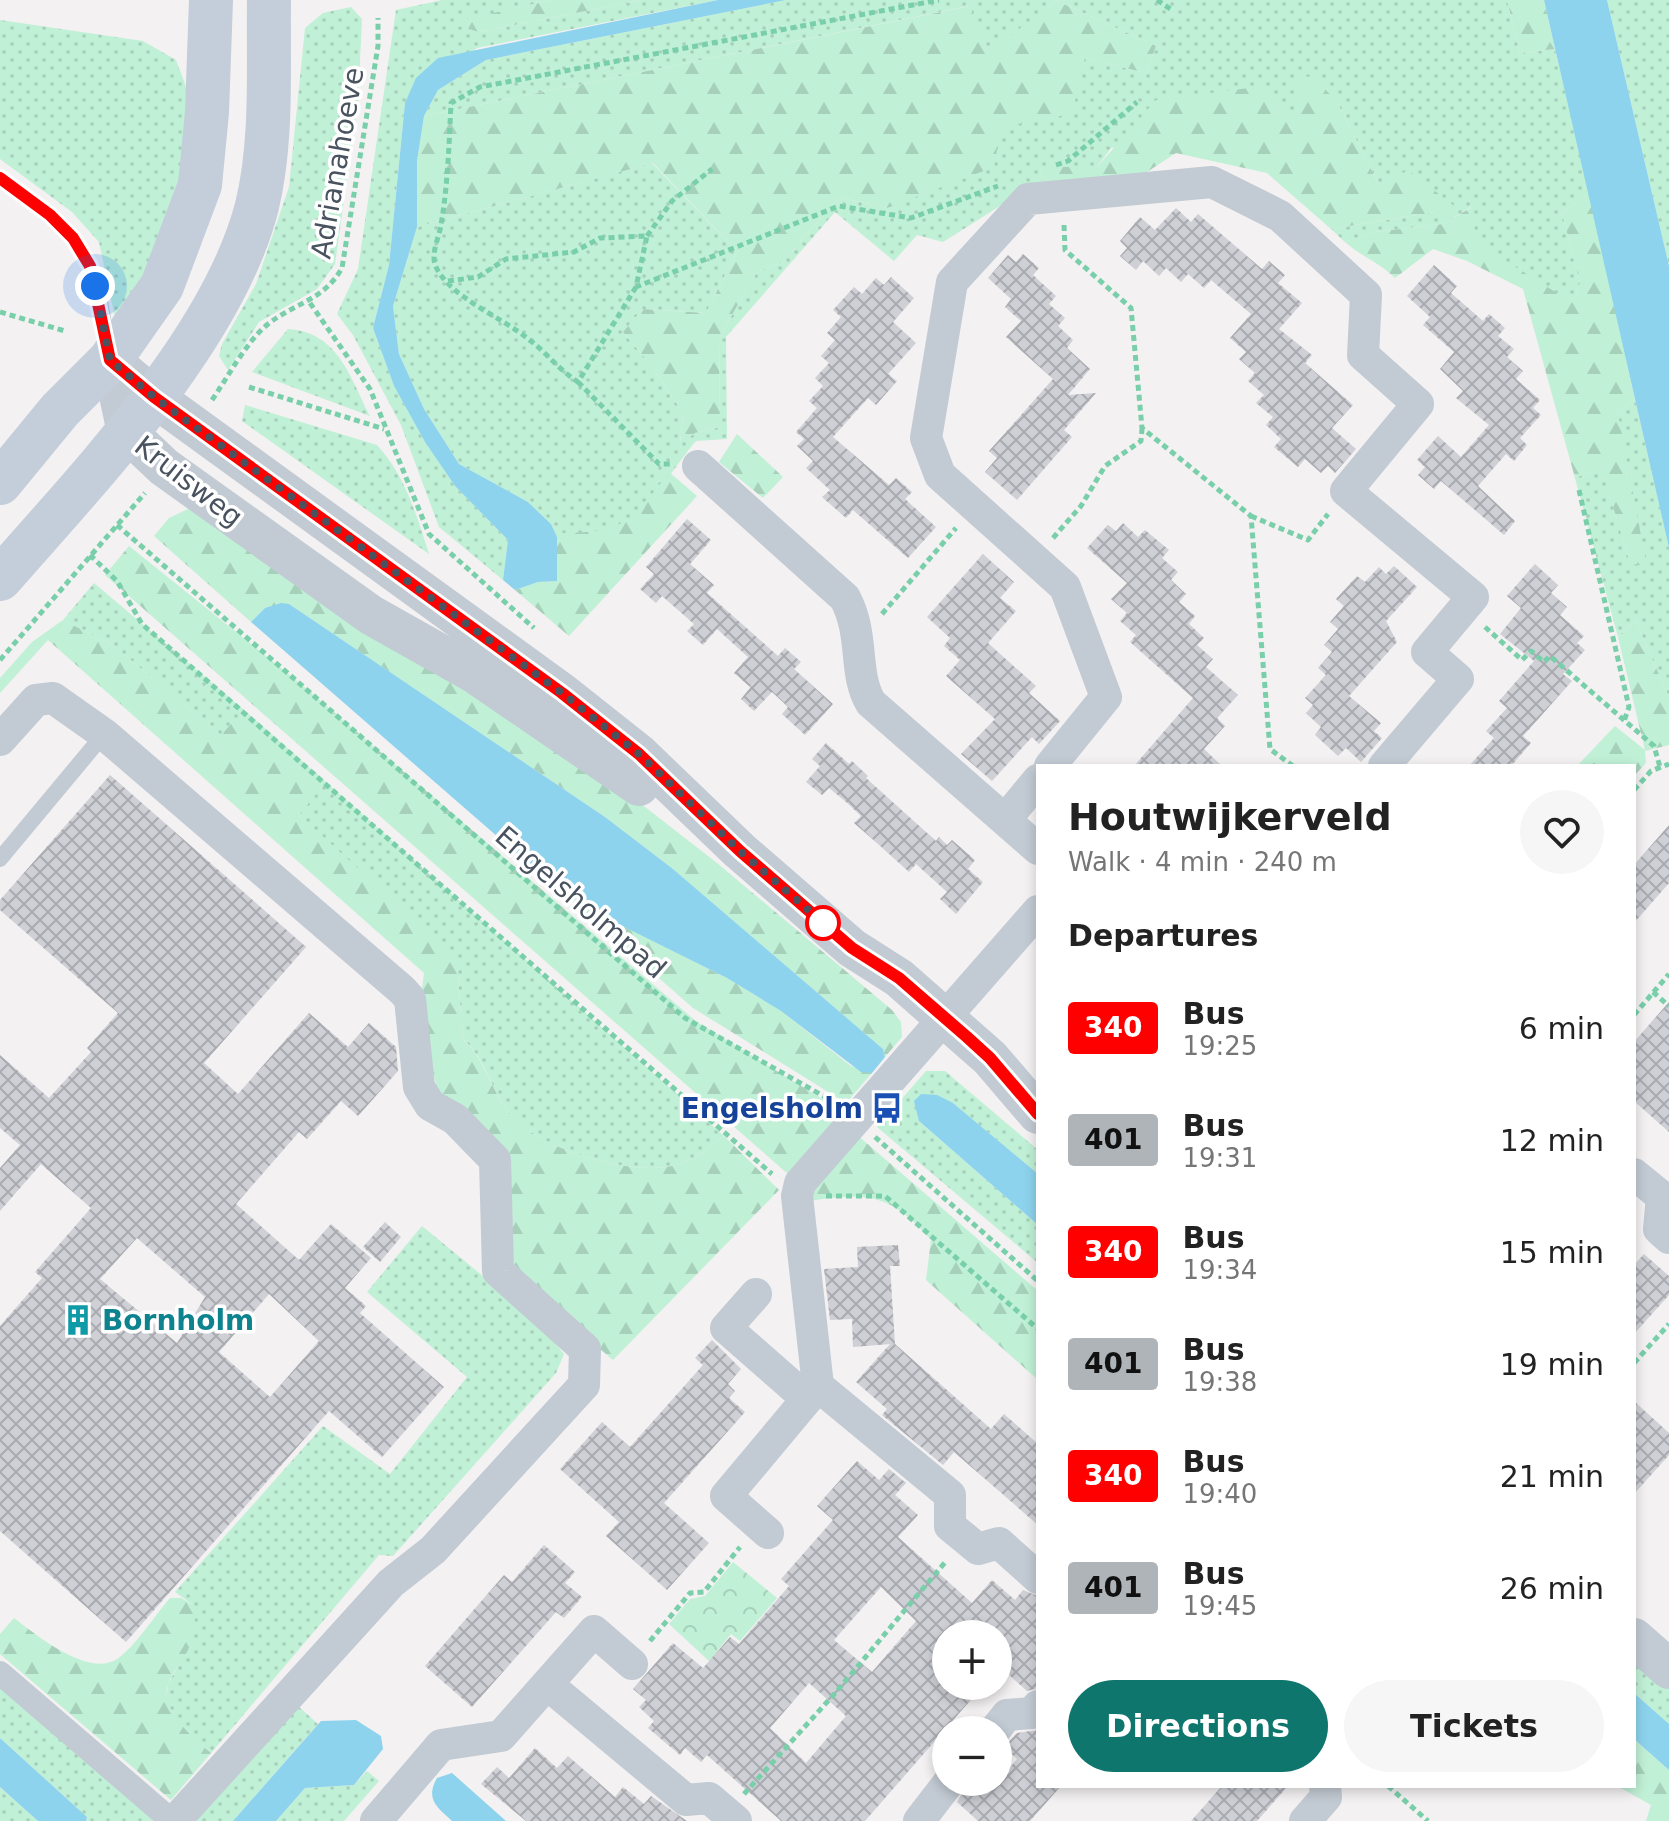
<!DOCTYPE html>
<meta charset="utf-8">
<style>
body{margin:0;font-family:"DejaVu Sans",sans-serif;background:#f6f6f6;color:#222;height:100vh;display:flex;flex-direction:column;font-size:30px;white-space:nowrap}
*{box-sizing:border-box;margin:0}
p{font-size:26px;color:#767676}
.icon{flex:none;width:44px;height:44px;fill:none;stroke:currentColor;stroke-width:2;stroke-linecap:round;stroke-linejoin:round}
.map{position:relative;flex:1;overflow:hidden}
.sheet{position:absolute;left:1036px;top:764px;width:600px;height:1024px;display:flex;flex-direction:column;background:#fff;border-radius:0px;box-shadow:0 4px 12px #0003}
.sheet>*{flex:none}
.badge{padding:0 16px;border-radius:6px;font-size:28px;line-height:52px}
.tools{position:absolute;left:932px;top:1620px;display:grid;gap:16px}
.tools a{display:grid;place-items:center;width:80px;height:80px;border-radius:50%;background:#fff;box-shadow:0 4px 12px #0003;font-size:40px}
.you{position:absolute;width:40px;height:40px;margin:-20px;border:6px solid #fff;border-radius:50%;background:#1a73e8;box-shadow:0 0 0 12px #1a73e833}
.map>.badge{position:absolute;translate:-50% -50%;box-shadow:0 0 0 4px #fff}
h2{padding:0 32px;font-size:30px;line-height:72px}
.round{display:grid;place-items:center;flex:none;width:84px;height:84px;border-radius:42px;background:#f6f6f6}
.headline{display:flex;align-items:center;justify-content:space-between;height:136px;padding:0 32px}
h1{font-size:38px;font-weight:700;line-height:60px}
.primary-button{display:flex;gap:16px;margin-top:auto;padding:16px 32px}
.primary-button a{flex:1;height:92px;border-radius:48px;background:#0f766e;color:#fff;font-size:32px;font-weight:700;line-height:92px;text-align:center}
.primary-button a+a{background:#f6f6f6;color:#222}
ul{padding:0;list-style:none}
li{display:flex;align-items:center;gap:24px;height:112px;padding:0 32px}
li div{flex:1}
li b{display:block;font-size:30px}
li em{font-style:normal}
li .badge{min-width:88px;font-weight:700;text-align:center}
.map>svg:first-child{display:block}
.grass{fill:url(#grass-dots)}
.forest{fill:url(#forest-firs)}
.park{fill:url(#park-crowns)}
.water{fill:#8dd3ed}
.building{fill:url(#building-cross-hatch);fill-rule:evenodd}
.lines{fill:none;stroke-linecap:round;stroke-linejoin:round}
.path{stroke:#78cfaa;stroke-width:5;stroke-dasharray:6 4;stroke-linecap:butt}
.service{stroke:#c2cad3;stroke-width:16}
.pedestrian{stroke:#c2cad3;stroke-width:24}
.minor{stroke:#c2cad3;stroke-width:32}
.tertiary{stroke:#c2cad3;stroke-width:40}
.secondary{stroke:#c4cdda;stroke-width:44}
.line-casing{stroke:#fff;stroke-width:18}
.line{stroke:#f00;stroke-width:12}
.walk{stroke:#49535f;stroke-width:8;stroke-dasharray:0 14.4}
.stop-dot{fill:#fff;stroke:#f00;stroke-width:4}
.labels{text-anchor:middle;stroke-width:7;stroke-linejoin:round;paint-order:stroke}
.street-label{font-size:28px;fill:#49535f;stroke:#fff}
.transit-label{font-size:28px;font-weight:bold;fill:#164399;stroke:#fff;text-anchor:end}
.culture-label{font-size:28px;font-weight:bold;fill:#0d838f;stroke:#fff;text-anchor:start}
</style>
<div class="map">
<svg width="1669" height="1821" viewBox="0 0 1669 1821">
<defs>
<pattern id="grass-dots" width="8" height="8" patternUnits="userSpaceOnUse" patternTransform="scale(2)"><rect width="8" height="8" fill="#c0f0d6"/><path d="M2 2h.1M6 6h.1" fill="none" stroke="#a6d0ba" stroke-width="1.8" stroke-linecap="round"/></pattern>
<pattern id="forest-firs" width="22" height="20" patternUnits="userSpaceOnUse" patternTransform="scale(2)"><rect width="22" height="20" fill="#c0f0d6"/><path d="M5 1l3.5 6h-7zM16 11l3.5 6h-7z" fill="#a6d0ba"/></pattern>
<pattern id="park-crowns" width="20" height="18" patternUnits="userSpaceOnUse" patternTransform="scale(2)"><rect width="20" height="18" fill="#c0f0d6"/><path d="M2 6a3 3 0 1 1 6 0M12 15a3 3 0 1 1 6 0" fill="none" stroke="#a6d0ba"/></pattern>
<pattern id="building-cross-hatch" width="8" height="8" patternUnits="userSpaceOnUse" patternTransform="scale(2)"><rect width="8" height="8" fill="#ced0d6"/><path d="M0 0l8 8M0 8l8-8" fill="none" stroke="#a9abb1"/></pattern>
</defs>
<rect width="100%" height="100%" fill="#f3f1f1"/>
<!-- grass -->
<path class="grass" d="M442 0H552L450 23 479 32 642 0H718L477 48 405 103 389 265 373 328 394 386 425 442 455 486 508 540 503 580 439 527 401 425 353 335 337 314 358 269 396 10Z
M786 0H1507L1520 53 1555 49 1589 193 1562 213 1580 283 1576 296 1567 301 1559 298 1476 242 1471 207 1443 224 1374 232 1345 242 1331 229 1436 212 1453 205 1380 187 1337 102 1297 117 1111 148 1097 167H1041L1044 192 1025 190 943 242 917 235 894 261 835 212 726 337 727 439 696 441C669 472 642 526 599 533 585 535 569 533 555 533L551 524 528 502 459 464 424 409 399 354 393 306 417 227 652 163 737 251 706 313 643 309 623 332 651 365 683 413 680 443 695 433 720 427 719 337 757 272 783 262 839 197 887 208 1001 127 1085 58 1146 73 1156 46 1057 1 989 52 969 6 424 116 438 90 486 60Z
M1607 0H1669V266Z
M351 7 362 19 358 101 335 264 317 289 259 322 228 370 219 356 222 344 256 284 289 187 305 28 323 13Z
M0 20 143 41 176 60C179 69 184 79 186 88 201 149 155 273 115 318L99 242 72 212 0 159Z
M288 329C338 332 350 377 370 416L252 372Z
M1635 399 1669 548V697L1635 620 1618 637 1575 478 1590 472 1599 459 1630 563 1618 414Z
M245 405 377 445C405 475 417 516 429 554L242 421Z
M94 583 244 710 222 736 114 646 63 620Z
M326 782 724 1136C707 1150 689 1164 666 1167 623 1173 541 1149 512 1116 491 1092 487 1060 463 1039L457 964 298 814Z
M926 1071H945L1038 1150V1174L953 1103 920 1122 1038 1225V1263L877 1127Z
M422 1226 535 1319 564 1354 556 1373 393 1556 379 1555 211 1753 181 1729 166 1701 168 1684 181 1661 193 1605 175 1592 323 1426 390 1474 467 1377 367 1292Z
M1634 1655 1669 1686V1724L1634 1693Z
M0 1681 157 1816 152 1821H86L87 1817 0 1738Z
M290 1699 318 1724 233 1821H186Z
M367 1771 379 1781 344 1821H276L305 1788 354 1785Z
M0 1787 38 1821H0Z"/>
<!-- forest -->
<path class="forest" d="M552 0H642L479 32 448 23Z
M1507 0H1544L1555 49 1520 53Z
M1057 1 1156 46 1146 73 1085 58 1072 114 1001 127 994 167 887 208 839 197 783 262 757 272 719 337 720 427 695 433 680 444 683 413 651 365 623 332 643 309 706 313 737 251 653 163 417 227V161L424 116 970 6 989 51Z
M1313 76 1337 102 1380 187 1408 170 1453 205 1442 221 1436 212 1331 229 1267 173 1176 153 1118 191 1044 192 1041 167H1097L1156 100 1264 86 1297 117V78Z
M1589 193 1635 399 1618 414 1647 567 1630 563 1599 460 1590 472 1575 478 1523 289 1467 261 1433 249 1395 278C1379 262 1362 257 1345 242L1374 232 1443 224 1472 207 1476 242 1568 300 1576 296 1580 283 1562 213Z
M737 434 783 477 763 498 719 462Z
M669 472 697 496 569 636 515 590 538 582 557 581 555 533C623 533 629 525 669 472Z
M188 509 196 510 622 789 717 863 892 1010 901 1022 902 1037 885 1057 883 1049 673 869 605 817 289 604 265 608 251 622 154 536 169 518Z
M129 546 296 680 697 1022 842 1111 788 1174 105 575Z
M63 620 114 646 221 735 244 710 326 782 299 815 453 954 457 964 463 1039C486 1060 491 1092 512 1116 541 1149 623 1173 666 1167 689 1164 707 1150 724 1136L779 1190 613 1360 501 1265 498 1149 439 1097 419 1013 424 973 48 640 0 693V678L32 642Z
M1635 620 1669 697V745L1645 751 1646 763 1634 776V766H1577L1615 726 1645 750 1618 637Z
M545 878 596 913 727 978 781 1011 851 1066 872 1073 846 1103 693 1008Z
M856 1134 1038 1291V1380L926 1280 931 1240C889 1191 864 1192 804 1202Z
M170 1598H181L193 1605C209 1679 114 1673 211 1753L171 1800 0 1654V1634L14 1618C36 1635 89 1678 117 1659 135 1647 156 1614 170 1598Z
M1634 1739 1669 1770V1821H1646L1651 1805 1617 1786H1634Z"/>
<!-- park -->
<path class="park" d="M733 1562 777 1598 740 1641 731 1634 709 1661 669 1624 690 1599 705 1596Z"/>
<!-- water -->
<path class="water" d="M718 0H786L486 60 438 90 424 116 417 161V227L393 306 399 354 424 409 459 464 528 502 551 524 557 537V581L538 582 515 590 503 580 508 540 455 486 425 442 394 386 373 328 389 265 405 103 416 78 438 58Z
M1544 0H1607L1669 266V548Z
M281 603 289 604 605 817 673 869 883 1049 885 1057 872 1073 861 1072 781 1011 727 978 596 913 545 878 251 622 265 608Z
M921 1094 937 1095 953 1103 1038 1174V1225L919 1121 914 1101Z
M1634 1693 1669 1724V1770L1634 1739Z
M356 1720 381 1736 383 1749 354 1785 305 1788 276 1821H233L321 1721Z
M0 1738 87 1817 86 1821H38L0 1787Z
M452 1773 506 1821H452C437 1807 425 1799 437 1778Z"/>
<!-- building -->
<path class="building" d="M1176 208 1191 222 1198 214 1262 269 1269 261 1285 275 1278 283 1302 303 1279 329 1312 355 1305 363 1353 405 1332 428 1356 449 1335 473 1328 466 1321 473 1305 459 1298 467 1274 447 1281 439 1266 425 1273 417 1256 403 1264 395 1248 381 1255 373 1239 359 1246 352 1230 338 1251 314 1211 280 1204 288 1188 274 1181 282 1166 268 1159 276 1143 261 1136 270 1120 256 1127 248 1120 241 1140 217 1155 230Z
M1023 254 1039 268 1033 275 1056 296 1049 304 1065 318 1058 326 1073 340 1067 348 1090 369 1068 395 1096 393 1064 430 1072 437 1017 500 985 472 997 458 989 451 1053 379 1006 337 1021 321 1005 307 1011 299 988 278 1008 255 1016 262Z
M1434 265 1457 286 1451 293 1483 321 1489 314 1505 328 1498 336 1514 349 1507 357 1523 371 1516 379 1540 400 1533 408 1541 415 1520 438 1527 445 1514 461 1506 454 1478 486 1515 521 1504 535 1441 481 1434 489 1418 475 1425 467 1417 460 1438 436 1461 457 1489 425 1456 398 1463 391 1440 369 1454 352 1423 325 1430 317 1407 296Z
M891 277 914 298 893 322 916 343 888 374 897 381 876 405 868 398 833 437 889 485 896 478 912 492 905 499 936 527 908 558 853 510 846 518 822 497 830 490 806 468 813 461 797 446 804 439 796 432 817 408 809 401 823 386 815 378 829 363 821 356 835 340 827 333 841 317 833 310 854 287 862 294 876 278 884 285Z
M687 519 711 540 690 564 714 585 707 593 778 656 785 648 801 662 794 669 833 704 805 735 782 714 788 707 772 692 754 711 741 699 757 679 750 687 734 673 748 657 717 629 703 645 687 631 694 624 662 596 656 603 640 589 654 574 646 567Z
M1123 523 1138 537 1145 530 1169 550 1162 558 1178 572 1171 580 1186 594 1179 602 1195 616 1189 624 1204 638 1197 645 1213 659 1206 667 1238 695 1217 718 1225 726 1204 749 1222 766H1134L1193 698 1130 642 1136 635 1120 621 1127 613 1111 599 1127 583 1087 548 1108 525 1116 531Z
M983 554 1014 582 1000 598 1016 611 988 643 1036 686 1029 693 1060 721 1039 744 1032 737 992 781 961 754 995 719 946 676 960 660 944 646 950 638 927 617Z
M1535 564 1558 585 1551 593 1567 607 1560 615 1584 636 1577 643 1585 650 1563 674 1572 681 1523 736 1531 743 1511 766H1469L1494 738 1486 731 1507 708 1499 701 1534 661 1500 634 1521 608 1507 596Z
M1394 566 1417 587 1386 621 1397 642 1349 696 1381 723 1374 731 1382 738 1361 762 1346 748 1338 756 1315 735 1321 727 1306 713 1313 705 1305 698 1326 675 1318 668 1332 652 1324 645 1338 629 1330 622 1344 606 1336 599 1357 576 1365 582 1379 567 1386 574Z
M826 743 849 764 852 761 868 776 866 778 936 841 939 837 947 845 952 840 975 860 968 869 983 882 956 914 940 899 947 892 916 864 909 872 878 844 854 823 861 816 845 801 829 788 822 795 806 782 820 766 812 759Z
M110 775 306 947 204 1063 238 1094 309 1013 348 1047 369 1023 396 1047 398 1071 358 1116 341 1101 307 1139 299 1132 236 1204 299 1260 331 1224 371 1258 345 1288 366 1306 360 1313 444 1387 382 1457 329 1411 126 1642 0 1531V1326L42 1278 35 1272 91 1208 41 1164 0 1211V1168L20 1145 0 1128V1055L49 1098 91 1052 87 1048 118 1013 0 910V900ZM137 1238 205 1297 177 1343 100 1279ZM269 1294 319 1341 270 1397 219 1352Z
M1669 825V883L1634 923V865Z
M1669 1002V1132L1634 1101V1042Z
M385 1222 401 1237 380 1262 363 1247Z
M898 1245 900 1266H890L895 1344 991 1429 1004 1414 1038 1444V1525L954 1452 943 1465 882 1415 887 1409 856 1382 890 1344 853 1347 852 1319 830 1320 824 1269 858 1267 857 1247Z
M1644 1254 1669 1276V1295L1634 1334V1265Z
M712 1340 741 1369 728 1384 735 1391 729 1398 745 1412 664 1503 709 1543 667 1590 606 1536 619 1522 560 1469 602 1422 630 1447 703 1365 695 1358Z
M1634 1401 1669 1433V1455L1634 1494Z
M857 1461 879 1480 889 1469 906 1483 895 1495 918 1515 898 1537 972 1603 992 1580 1015 1600 1023 1590 1038 1596V1688L1027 1691 998 1665V1634H946V1686H983L865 1821H781L707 1755 701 1762 685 1748 680 1755 648 1728 654 1721 639 1707 646 1700 633 1689 673 1643 703 1668 730 1637 739 1644 789 1586 781 1579 833 1520 817 1506ZM881 1587 916 1621 872 1672 834 1640ZM809 1683 846 1716 806 1763 770 1728Z
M544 1545 575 1572 565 1583 582 1597 564 1618 556 1612 472 1707 425 1666 504 1575 512 1582Z
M1038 1730V1786H1061L1030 1821H978L957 1802 968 1783 998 1782 1017 1759 1004 1747 1017 1733Z
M535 1748 557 1768 568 1756 615 1797 623 1787 644 1804 651 1796 687 1821H526L481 1784 497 1767 509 1778Z
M1222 1786H1288L1257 1821H1191Z"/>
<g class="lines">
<!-- path -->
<path class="path" d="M1157 0 1172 10
M1056 165 1068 161 1137 102
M1064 225 1065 250 1131 308 1142 428 1251 516 1270 749 1293 766
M647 236 672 201 712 169
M448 281 478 277 506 259 574 252 600 238 647 236 636 287 839 206 911 218 998 186
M636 287 578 382C558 369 545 351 527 338 501 317 450 297 436 267 430 254 439 238 441 225 448 184 449 144 451 103L480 87 939 0
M310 303 370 389 429 534 534 628
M0 312 65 331
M578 382 659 464H670
M249 387 384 429
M212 400C228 377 246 342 268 324 295 303 324 300 342 268L378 46V18
M1579 490 1629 707 1624 721
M1251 516 1308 540 1328 514
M117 525 685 1018 834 1102
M1053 538 1081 506 1105 466 1141 441 1142 429
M90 555 117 581 142 624 772 1174
M882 614 956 528
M1485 627 1522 660 1531 651 1544 662 1550 656 1654 746 1660 767
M0 660 145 493
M1634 790 1651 771 1669 764
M1653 992 1669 1006
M1634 1015 1669 974
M875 1137 1038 1281
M826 1196H885L1038 1329
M1634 1363 1669 1324
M650 1641 690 1593 704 1592 740 1547
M1388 1786 1428 1821
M744 1794 837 1691 947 1560"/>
<!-- service -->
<path class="service" d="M0 178C33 202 72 226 89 265 101 290 103 324 108 351
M0 859 104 734"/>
<!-- pedestrian -->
<path class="pedestrian" d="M0 1673 172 1821"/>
<!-- minor -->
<path class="minor" d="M698 466 845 598C865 636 853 674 871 703L1038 849
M0 740 36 700 53 698 104 734 402 990 410 999 419 1087 430 1105 455 1119 495 1160 498 1271 585 1349 584 1385 433 1550 391 1583 175 1821
M1050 766 1106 697 1065 587 940 475 926 438 952 282 1028 199 1212 182 1280 216 1366 295 1363 355 1418 404 1346 491 1473 597 1427 652 1458 679 1384 766
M1005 820 1038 780
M1634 1174 1662 1197 1659 1229 1669 1238
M756 1294 726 1328 807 1399
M818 1386 950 1495V1526L978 1549 999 1543 1038 1578
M768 1533 726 1496 818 1386 797 1196 800 1183 1038 911
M547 1684 686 1800 709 1798 736 1821
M995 1730 1007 1715 1032 1713 1038 1706
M376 1821 441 1745 501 1736 594 1631 632 1664
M919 1821 949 1782
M1305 1821 1326 1797 1325 1786"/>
<!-- tertiary -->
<path class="tertiary" d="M110 360 154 397 562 693 639 754 740 851 852 948 899 978 990 1058 1038 1114
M120 400 127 432 164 467 371 615 474 673 639 786
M1634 1638 1669 1669"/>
<!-- secondary -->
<path class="secondary" d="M0 483 60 410 110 360 162 286 200 185 207 112 211 0
M0 579C89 477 223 339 257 206 273 140 268 67 269 0"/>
</g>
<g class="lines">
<defs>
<path id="line" d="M0 178 50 215 73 238 90 266 110 360 154 397 562 693 639 754 740 851 852 948 899 978 967 1037 990 1058 1038 1114"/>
</defs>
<!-- line casing -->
<use href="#line" class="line-casing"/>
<!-- line -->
<use href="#line" class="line"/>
<!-- walk -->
<path class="walk" d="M95 286 110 360 154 397 562 693 639 754 740 851 827 926 823 923"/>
</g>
<!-- icons -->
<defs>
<symbol id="bus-bare" viewBox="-9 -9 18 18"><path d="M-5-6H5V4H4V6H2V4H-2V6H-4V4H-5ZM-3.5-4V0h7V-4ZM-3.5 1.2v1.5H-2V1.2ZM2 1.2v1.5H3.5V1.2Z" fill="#1a4fb4" stroke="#fff" stroke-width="2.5" paint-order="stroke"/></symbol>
<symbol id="building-bare" viewBox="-9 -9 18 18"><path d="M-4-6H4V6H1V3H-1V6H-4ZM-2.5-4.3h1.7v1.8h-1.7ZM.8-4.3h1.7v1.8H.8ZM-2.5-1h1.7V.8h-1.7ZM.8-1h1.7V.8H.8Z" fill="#0f9aa8" stroke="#fff" stroke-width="2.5" paint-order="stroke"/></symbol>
</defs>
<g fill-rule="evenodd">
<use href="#bus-bare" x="865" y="1086" width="44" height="44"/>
<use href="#building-bare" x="56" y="1298" width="44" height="44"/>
</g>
<!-- markers -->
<circle class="stop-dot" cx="823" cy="923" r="16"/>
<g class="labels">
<!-- street labels -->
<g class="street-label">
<text transform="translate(337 163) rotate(-80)" y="10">Adrianahoeve</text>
<text transform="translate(189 481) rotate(38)" y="10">Kruisweg</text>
<text transform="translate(581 902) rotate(41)" y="10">Engelsholmpad</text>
</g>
<!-- transit labels -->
<g class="transit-label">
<text x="863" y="1118">Engelsholm</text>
</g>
<!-- culture labels -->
<g class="culture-label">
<text x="102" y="1330">Bornholm</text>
</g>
</g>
</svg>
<div class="tools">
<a>+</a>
<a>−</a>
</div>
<div class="you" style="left:95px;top:286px"></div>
<section class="sheet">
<div class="headline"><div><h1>Houtwijkerveld</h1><p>Walk · 4 min · 240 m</p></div><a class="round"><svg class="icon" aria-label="heart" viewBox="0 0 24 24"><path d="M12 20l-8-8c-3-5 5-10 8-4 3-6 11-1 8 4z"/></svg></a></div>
<h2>Departures</h2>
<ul>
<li><span class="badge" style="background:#f00;color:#fff">340</span><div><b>Bus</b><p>19:25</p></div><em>6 min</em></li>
<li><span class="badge" style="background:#afb4b9;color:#111">401</span><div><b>Bus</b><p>19:31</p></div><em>12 min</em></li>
<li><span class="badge" style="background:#f00;color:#fff">340</span><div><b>Bus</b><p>19:34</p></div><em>15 min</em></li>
<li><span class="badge" style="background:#afb4b9;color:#111">401</span><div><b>Bus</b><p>19:38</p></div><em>19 min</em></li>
<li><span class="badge" style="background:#f00;color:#fff">340</span><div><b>Bus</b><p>19:40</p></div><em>21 min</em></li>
<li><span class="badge" style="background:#afb4b9;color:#111">401</span><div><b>Bus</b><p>19:45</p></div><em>26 min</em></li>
</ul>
<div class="primary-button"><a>Directions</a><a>Tickets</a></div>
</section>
</div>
